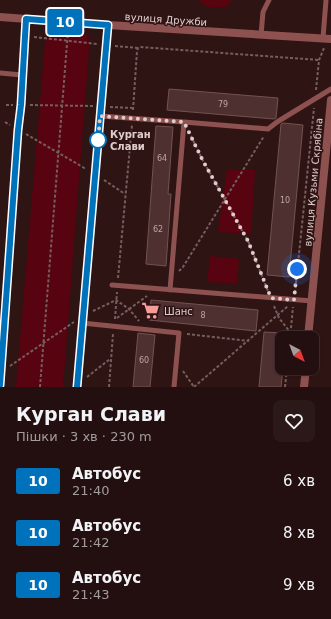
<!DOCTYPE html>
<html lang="uk">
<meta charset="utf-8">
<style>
body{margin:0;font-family:"DejaVu Sans",sans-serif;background:#2b1818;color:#f1f3f6;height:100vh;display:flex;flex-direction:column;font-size:15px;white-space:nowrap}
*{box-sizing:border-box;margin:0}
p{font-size:13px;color:#a39c9e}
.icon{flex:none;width:22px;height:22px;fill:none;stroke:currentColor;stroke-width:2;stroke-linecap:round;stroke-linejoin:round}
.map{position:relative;height:387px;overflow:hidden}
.details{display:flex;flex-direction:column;background:#230f0f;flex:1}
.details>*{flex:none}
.badge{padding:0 8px;border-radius:3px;font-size:14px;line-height:26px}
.needle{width:26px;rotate:139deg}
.fabs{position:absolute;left:275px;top:331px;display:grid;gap:8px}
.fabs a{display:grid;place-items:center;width:44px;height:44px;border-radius:8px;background:#230f0f;box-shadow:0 1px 3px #0004,0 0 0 1px #402f2f;font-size:20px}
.you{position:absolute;width:20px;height:20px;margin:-10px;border:3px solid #fff;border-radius:50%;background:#1a73e8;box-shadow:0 0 0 6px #1a73e833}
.map>.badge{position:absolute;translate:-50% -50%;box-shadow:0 0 0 2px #fff}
.round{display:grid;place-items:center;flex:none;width:42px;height:42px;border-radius:8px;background:#2b1818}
.summary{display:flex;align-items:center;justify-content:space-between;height:68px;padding:0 16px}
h1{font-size:19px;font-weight:700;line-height:30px}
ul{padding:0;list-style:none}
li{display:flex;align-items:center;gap:12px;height:52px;padding:0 16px}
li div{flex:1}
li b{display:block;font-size:15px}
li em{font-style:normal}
li .badge{min-width:44px;font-weight:700;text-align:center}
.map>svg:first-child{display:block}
.green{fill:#570310}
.building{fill:#4f3030;stroke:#735251}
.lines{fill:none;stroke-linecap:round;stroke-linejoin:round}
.path{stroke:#775e5e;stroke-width:2;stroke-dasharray:3 2;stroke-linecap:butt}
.service{stroke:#8d5150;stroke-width:5}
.minor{stroke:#8d5150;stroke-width:8}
.tertiary{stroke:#8d5150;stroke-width:8}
.line-casing{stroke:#fff;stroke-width:9}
.line{stroke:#0072bc;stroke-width:6}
.walk{stroke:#e0cccb;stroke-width:4;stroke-dasharray:0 7.2}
.stop-dot{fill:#fff;stroke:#0072bc;stroke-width:2}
.labels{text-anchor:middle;stroke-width:3;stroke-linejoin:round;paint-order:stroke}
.number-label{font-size:8px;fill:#bca5a4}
.street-label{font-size:10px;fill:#e0cccb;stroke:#2f1414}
.stop-label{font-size:10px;font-weight:bold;fill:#e0cccb;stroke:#2f1414;text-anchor:start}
.poi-label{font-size:10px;fill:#e0cccb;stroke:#2f1414;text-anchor:start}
</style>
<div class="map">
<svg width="331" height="387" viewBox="0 0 331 387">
<rect width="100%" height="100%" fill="#2f1414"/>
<!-- green -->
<path class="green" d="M199 0H232L227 7C217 7 204 10 199 0Z
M46 31 90 35 63 387H16Z
M227 169 255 170 251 234 218 232Z
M210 256 239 259 237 284 207 282Z"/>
<!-- building -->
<path class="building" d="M169 89 278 98 276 118 274 119 167 110Z
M283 123 303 125 289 277 267 275 281 124Z
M156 126 173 127 168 194H171L166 266 146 264Z
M151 300 258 310 256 331 149 320Z
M264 332 282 333 283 368 281 387H259Z
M138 333 155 335 150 387H133Z"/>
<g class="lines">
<!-- path -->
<path class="path" d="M34 37 97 44
M115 46 138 48
M316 90 319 60 324 48
M6 105H13
M30 105 93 106
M110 107 133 108
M133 110 137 51 138 48 140 47 319 60
M5 122 10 125
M26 134 86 169
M191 136 202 159 248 241 268 291
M104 180 125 194
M179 271 183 267 264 136
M118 278 132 125
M295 293 314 108
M274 306 279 318 290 332
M93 311 116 300 129 309 139 321
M117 318 147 296
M115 319 117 292
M187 334 249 341
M290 338 293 307
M10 366 74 322
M183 371 194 387
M87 377 110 359
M40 387 68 31
M109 387 113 334
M194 387 288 306
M285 387 287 368"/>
<!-- service -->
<path class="service" d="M261 35 263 12 269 0
M323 38 326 0
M0 73 22 75
M100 116 184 122
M112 285 312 301
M170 290 184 122 268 129 277 122 331 89
M82 323 179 333 174 387"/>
<!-- minor -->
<path class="minor" d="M308 338 331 100
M304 387 306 368"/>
<!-- tertiary -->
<path class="tertiary" d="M0 17 108 25 331 39
M0 385 18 130 21 105 26 19
M77 387 108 25"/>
</g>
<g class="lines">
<defs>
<path id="line" d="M0 385 18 130 21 105 26 19 108 25 77 387"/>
</defs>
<!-- line casing -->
<use href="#line" class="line-casing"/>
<!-- line -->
<use href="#line" class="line"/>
<!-- walk -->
<path class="walk" d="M98 140V145L100 116 184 122 202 159 248 241 271 298 294 300 297 269"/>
</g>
<!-- icons -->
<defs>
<symbol id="supermarket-bare" viewBox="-9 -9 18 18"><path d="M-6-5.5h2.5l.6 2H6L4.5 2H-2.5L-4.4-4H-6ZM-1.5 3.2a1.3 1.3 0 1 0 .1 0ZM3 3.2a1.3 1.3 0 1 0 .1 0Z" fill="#f59b99" stroke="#2f1414" stroke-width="2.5" paint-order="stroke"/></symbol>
</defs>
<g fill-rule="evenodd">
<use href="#supermarket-bare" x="138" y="298" width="25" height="25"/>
</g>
<!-- markers -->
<circle class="stop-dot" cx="98" cy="140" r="8"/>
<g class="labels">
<!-- number labels -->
<g class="number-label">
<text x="223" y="107">79</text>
<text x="162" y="161">64</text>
<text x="285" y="203">10</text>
<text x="158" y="232">62</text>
<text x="203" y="318">8</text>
<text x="144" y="363">60</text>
</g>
<!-- street labels -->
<g class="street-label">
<text transform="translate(166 19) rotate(4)" y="4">вулиця Дружби</text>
<text transform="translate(313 182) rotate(-85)" y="4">вулиця Кузьми Скрябіна</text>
</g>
<!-- stop labels -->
<g class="stop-label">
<text x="110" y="138">Курган<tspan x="110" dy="12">Слави</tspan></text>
</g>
<!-- poi labels -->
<g class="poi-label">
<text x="164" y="315">Шанс</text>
</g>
</g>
</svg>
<div class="fabs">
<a><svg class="needle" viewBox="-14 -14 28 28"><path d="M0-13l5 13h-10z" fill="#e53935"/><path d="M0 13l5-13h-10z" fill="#a39c9e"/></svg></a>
</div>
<div class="you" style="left:297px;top:269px"></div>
<b class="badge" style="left:65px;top:22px;background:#0072bc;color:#fff">10</b>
</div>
<section class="details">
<div class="summary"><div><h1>Курган Слави</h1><p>Пішки · 3 хв · 230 m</p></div><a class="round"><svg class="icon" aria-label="heart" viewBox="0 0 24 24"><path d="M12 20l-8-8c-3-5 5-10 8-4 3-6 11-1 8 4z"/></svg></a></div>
<ul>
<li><span class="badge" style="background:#0072bc;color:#fff">10</span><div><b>Автобус</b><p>21:40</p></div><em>6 хв</em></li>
<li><span class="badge" style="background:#0072bc;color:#fff">10</span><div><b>Автобус</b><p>21:42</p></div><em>8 хв</em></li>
<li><span class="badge" style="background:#0072bc;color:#fff">10</span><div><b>Автобус</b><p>21:43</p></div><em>9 хв</em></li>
</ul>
</section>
